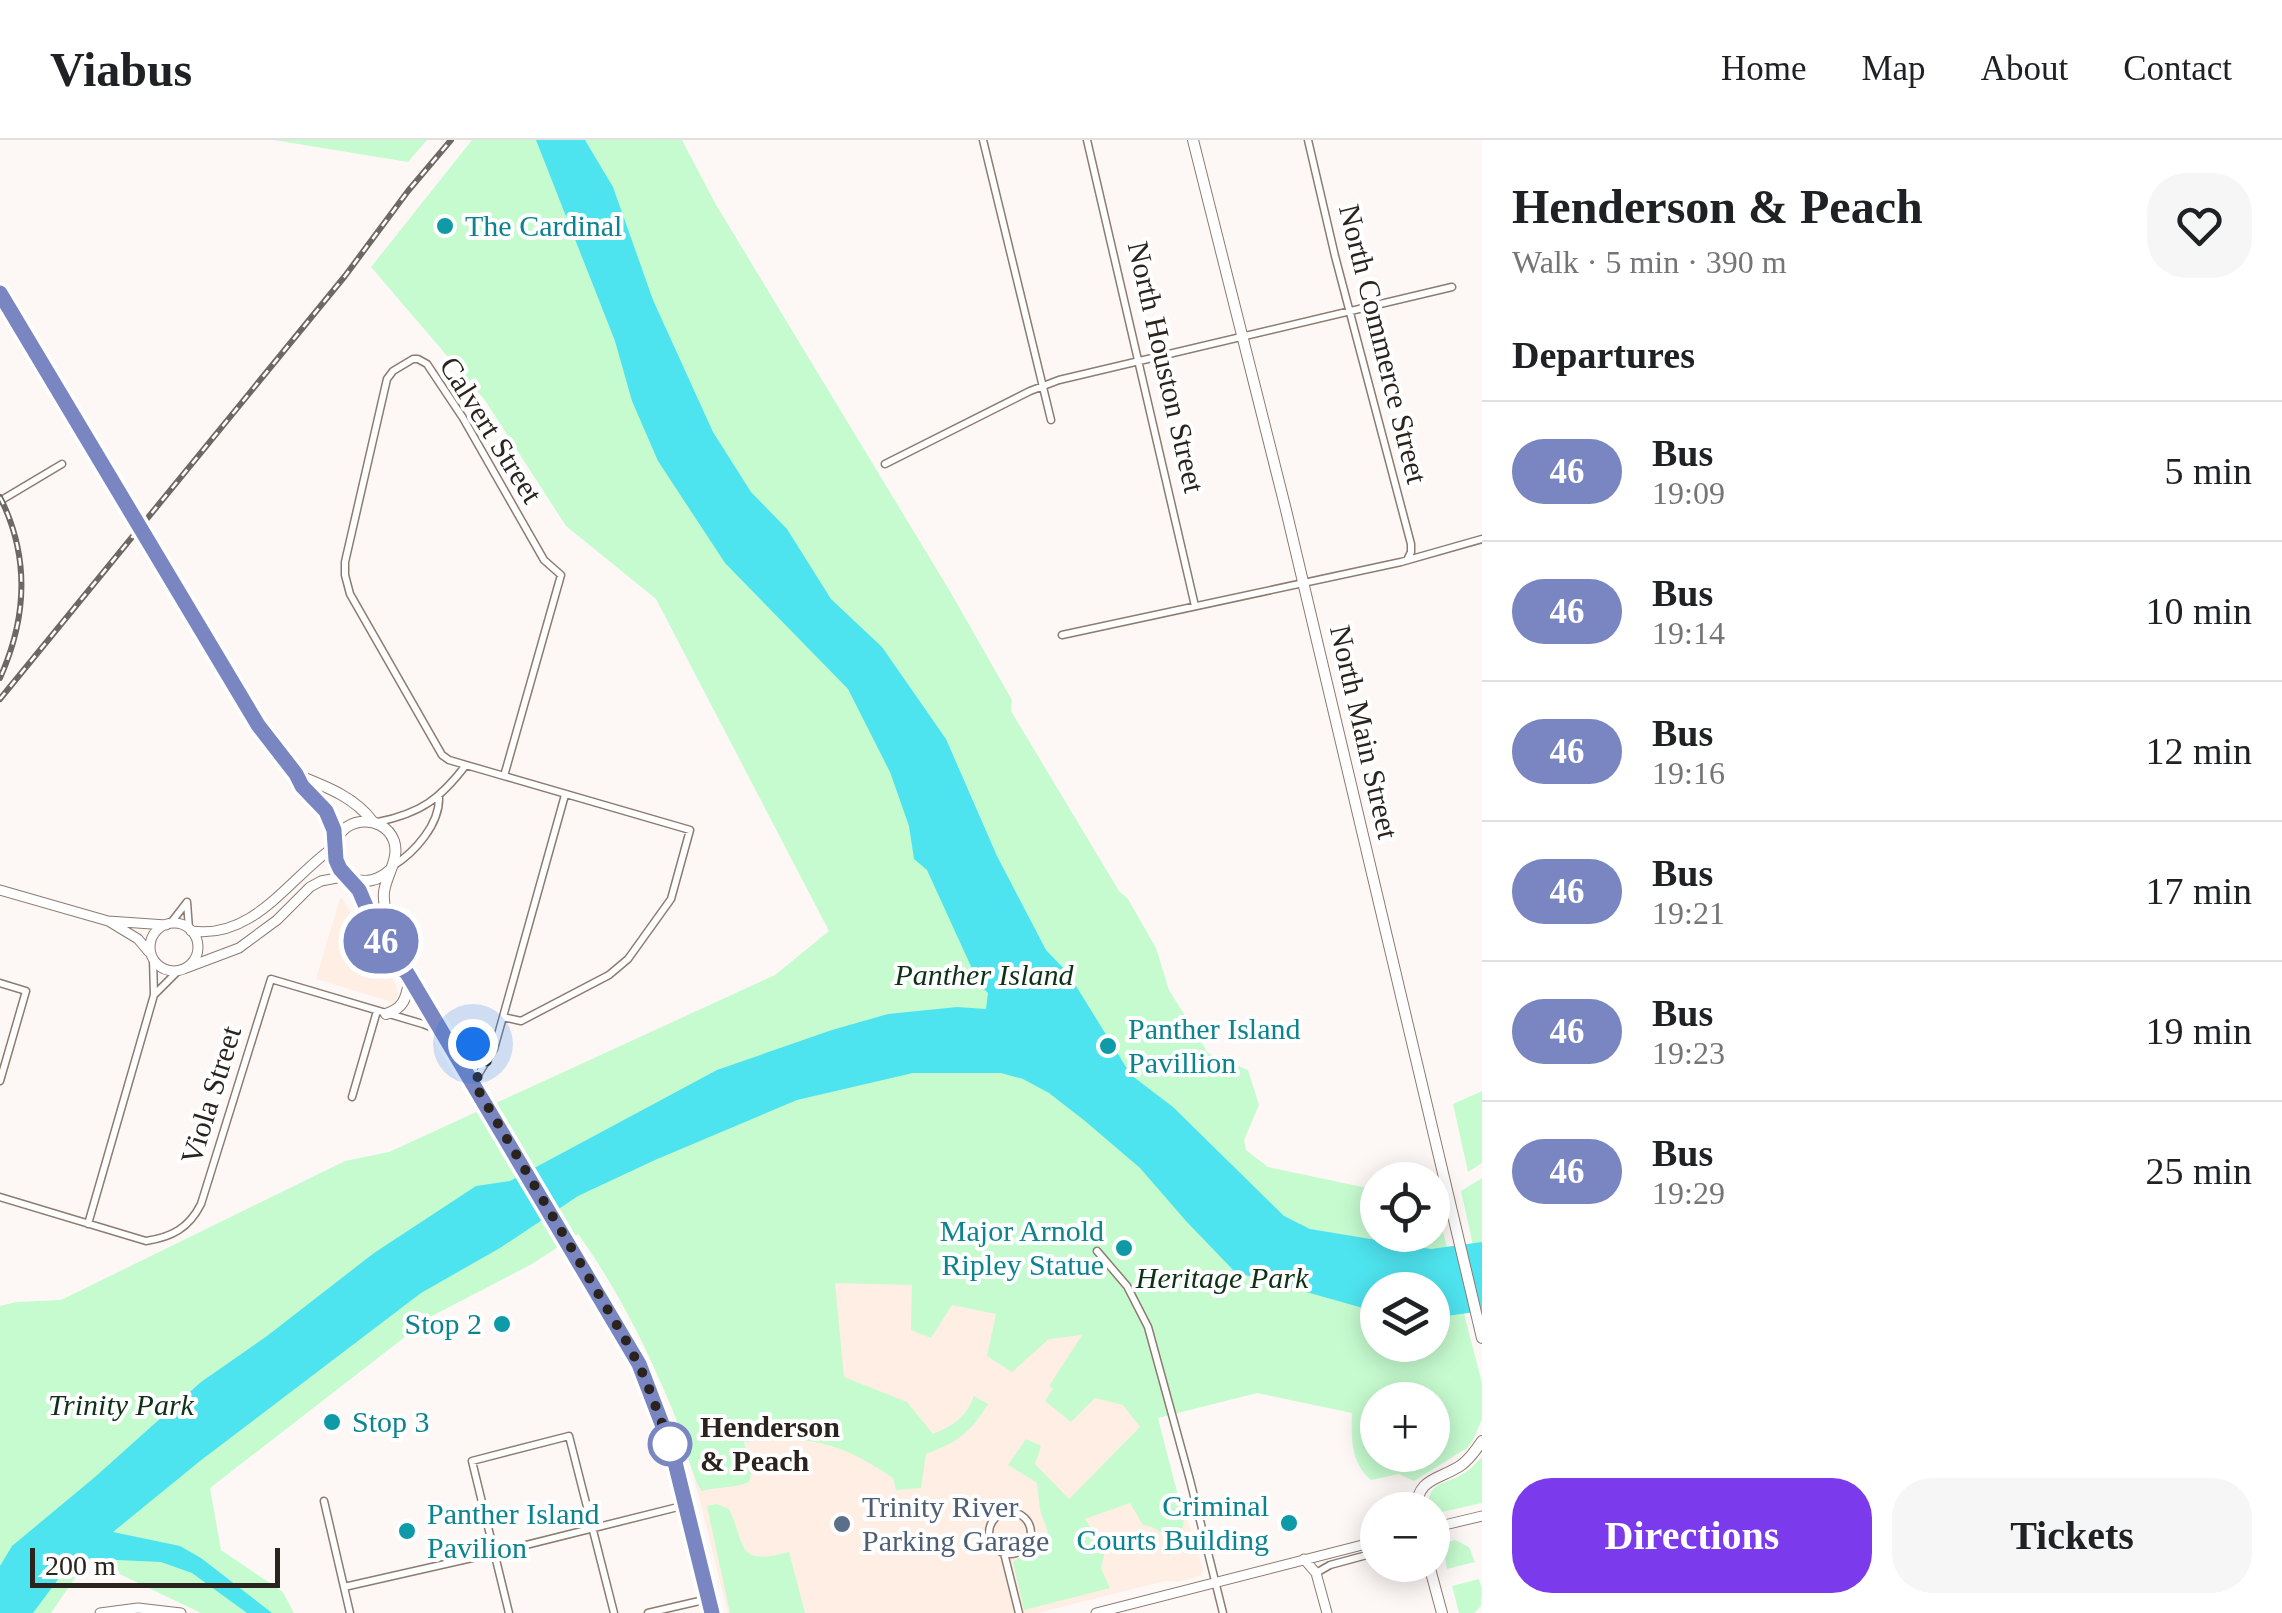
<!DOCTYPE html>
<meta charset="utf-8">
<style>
body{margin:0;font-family:"Times New Roman",serif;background:#f6f6f6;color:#202124;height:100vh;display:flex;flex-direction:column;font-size:38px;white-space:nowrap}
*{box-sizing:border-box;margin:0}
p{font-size:32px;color:#757577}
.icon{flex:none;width:55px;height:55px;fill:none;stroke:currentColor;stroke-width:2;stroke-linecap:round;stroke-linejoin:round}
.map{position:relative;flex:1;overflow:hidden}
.drawer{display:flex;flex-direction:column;background:#fff;width:800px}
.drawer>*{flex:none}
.badge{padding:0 20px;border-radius:32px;font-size:35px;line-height:65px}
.tools{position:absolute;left:1360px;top:1022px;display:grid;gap:20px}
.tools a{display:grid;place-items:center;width:90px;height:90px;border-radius:50%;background:#fff;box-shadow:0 5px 25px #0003;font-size:50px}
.scale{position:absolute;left:30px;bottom:25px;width:250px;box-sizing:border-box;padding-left:10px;border:5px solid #2a231e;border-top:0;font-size:28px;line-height:35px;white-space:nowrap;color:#2a231e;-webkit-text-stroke:8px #fff;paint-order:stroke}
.you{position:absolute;width:50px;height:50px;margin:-25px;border:8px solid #fff;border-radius:50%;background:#1a73e8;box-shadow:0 0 0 15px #1a73e833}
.map>.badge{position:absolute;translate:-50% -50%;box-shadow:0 0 0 5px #fff}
h2{padding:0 30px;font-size:38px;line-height:90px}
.round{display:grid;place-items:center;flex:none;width:105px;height:105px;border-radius:40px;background:#f6f6f6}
.head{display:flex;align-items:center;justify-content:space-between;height:170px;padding:0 30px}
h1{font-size:48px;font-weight:700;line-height:75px}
.cta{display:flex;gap:20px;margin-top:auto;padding:20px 30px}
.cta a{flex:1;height:115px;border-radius:40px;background:#7c3aed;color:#fff;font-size:40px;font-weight:700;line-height:115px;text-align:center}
.cta a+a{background:#f6f6f6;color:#202124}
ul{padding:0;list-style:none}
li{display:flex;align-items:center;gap:30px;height:140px;padding:0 30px;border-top:2px solid #e0e0e0}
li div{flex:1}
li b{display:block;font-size:38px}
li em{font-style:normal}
li .badge{min-width:110px;font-weight:700;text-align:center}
header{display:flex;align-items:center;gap:60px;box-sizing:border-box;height:140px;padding:0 50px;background:#fff;border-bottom:2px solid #e0e0e0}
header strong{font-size:48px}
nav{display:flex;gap:55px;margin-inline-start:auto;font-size:35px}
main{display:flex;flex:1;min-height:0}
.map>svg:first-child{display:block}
.built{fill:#ffeee4}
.green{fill:#c6fbcf;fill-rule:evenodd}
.water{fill:#4ee4ef}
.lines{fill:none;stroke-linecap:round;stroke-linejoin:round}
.minor-casing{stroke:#8d7b70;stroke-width:9}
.secondary-casing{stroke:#8d7b70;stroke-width:11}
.primary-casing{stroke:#8d7b70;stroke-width:12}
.minor{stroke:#fff;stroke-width:6}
.secondary{stroke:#fff;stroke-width:9}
.primary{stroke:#fff;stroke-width:10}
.rail-casing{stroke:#6e6864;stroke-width:6}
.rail{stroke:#fff;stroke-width:2.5;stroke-dasharray:8;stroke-linecap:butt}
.primary-bridge-casing{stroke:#8d7b70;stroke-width:12;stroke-linecap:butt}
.primary-bridge{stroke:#fff;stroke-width:10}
.line-casing{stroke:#fff;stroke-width:22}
.line{stroke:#7986c2;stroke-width:15}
.walk{stroke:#2a231e;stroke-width:10;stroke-dasharray:0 18}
.culture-dot{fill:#0f9aa8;stroke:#fff;stroke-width:4}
.stop-dot{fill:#fff;stroke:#7986c2;stroke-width:5}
.service-dot{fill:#5c6f8a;stroke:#fff;stroke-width:4}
.labels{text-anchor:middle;stroke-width:8;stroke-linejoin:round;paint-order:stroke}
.culture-label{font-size:30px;fill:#0d838f;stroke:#fff;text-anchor:start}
.street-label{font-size:30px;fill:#2a231e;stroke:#fff}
.park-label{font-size:30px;font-style:italic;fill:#0e3218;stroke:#fff}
.stop-label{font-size:30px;font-weight:bold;fill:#2a231e;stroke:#fff;text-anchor:start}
.service-label{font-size:30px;fill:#4e5e75;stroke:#fff;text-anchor:start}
</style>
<header>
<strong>Viabus</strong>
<nav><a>Home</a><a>Map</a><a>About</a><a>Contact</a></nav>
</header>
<main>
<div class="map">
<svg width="1482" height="1473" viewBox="0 0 1482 1473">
<rect width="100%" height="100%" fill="#fdf8f6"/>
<!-- built -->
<path class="built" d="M340 758H342L396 845 398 854 395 863 316 839Z
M661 1063 1110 1190 1195 1400 1203 1431 1201 1435 1179 1442 1165 1441 1038 1473H728L694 1338 674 1273 640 1196Z"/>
<!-- green -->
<path class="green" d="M274 0H427L408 22Z
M472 0H682L715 63 951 453 1012 560 1011 571 1119 751 1128 759 1156 808 1169 850 1208 913 1248 930 1259 965 1244 1000 1246 1010 1268 1027 1377 1050 1378 1095H1432L1433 1061H1435L1482 1243V1279L1473 1300 1467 1308 1414 1341 1399 1334 1371 1340C1351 1324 1351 1297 1352 1273L1257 1253 1158 1278 1184 1379C1182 1395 1178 1404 1168 1416 1169 1398 1160 1387 1143 1385L1130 1363 1085 1379 1098 1398 1096 1402 1106 1407 1101 1428 1110 1448 1024 1470 1013 1422 1032 1409 1038 1396 1048 1392 1040 1370 1037 1343 1008 1325 1026 1299 1041 1306 1035 1324 1069 1359 1140 1287 1123 1265 1095 1258 1071 1282 1045 1261 1053 1249 1049 1246 1082 1195 1049 1199 1012 1232 987 1216 996 1174 952 1165 931 1198 911 1190 912 1145 835 1143 844 1237 907 1262 933 1294C955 1284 965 1279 974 1256L988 1264C969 1294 959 1301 926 1314L921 1348 896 1350 893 1338C840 1302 808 1294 744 1302L751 1334 749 1342C736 1348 716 1347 701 1351 688 1326 684 1297 673 1271 648 1210 617 1148 578 1094L532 1124 432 1176 210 1348 221 1410 283 1452 294 1473H201L88 1419 51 1473H0V1166L16 1162 61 1160 345 1021 389 1012 775 835 829 791 656 459 566 386 484 259 371 127ZM1378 1150H1432V1205H1378ZM1378 1260H1432V1315H1378Z
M1482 951V1023L1468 1032 1453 964Z
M1482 1038V1146L1461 1051Z
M1482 1317V1363L1433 1374 1432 1370H1428C1427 1343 1442 1345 1461 1335 1469 1331 1476 1323 1482 1317Z
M717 1364 729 1369C747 1408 736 1426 789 1412L805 1473H730L707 1366Z
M1455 1400 1469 1407 1475 1422 1447 1429 1443 1406 1445 1403Z
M1479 1439 1482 1449 1481 1466 1474 1473H1459L1452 1446Z"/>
<!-- water -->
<path class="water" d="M536 0H585L613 47 653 160 713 292 751 352 787 389 831 459 882 507 946 599 997 716 1046 810 1068 833 1131 935 1173 967 1284 1076 1310 1089 1431 1109 1482 1102V1171L1447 1176H1433L1432 1150H1378L1377 1172 1235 1132 1186 1081 1140 1028 1085 981 1049 953 1023 939 1001 933H913L797 960 655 1020 578 1056 500 1108 421 1153 200 1321 113 1392 180 1406 201 1418 272 1473H247L192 1433 161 1422 74 1418 33 1473H0V1426L12 1406 95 1337 201 1242 267 1196 374 1113 476 1046 510 1041 717 930 832 890 888 874 957 867 986 869 988 853 979 844 927 730 914 719 909 686 890 632 848 549 725 423 658 321 632 261 615 201Z"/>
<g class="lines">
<defs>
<path id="minor" d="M983 0 1051 280
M1087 0 1195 466
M1308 0 1335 116 1411 404V412L1408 418
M413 219H418L427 224 463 278 544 420 561 435 504 636 449 620 442 615 350 454 345 435V422L387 239 393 231Z
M885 324 1030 251 1059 240 1452 147
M0 361 62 324
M1062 495 1401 422 1482 399
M378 682C421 673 440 659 466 625
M393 726C415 712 440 684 439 657
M187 762 189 789
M170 784 187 762
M0 843 26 851 0 941
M155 854 179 830
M503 877 521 881 609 835 628 819 671 759 690 690 504 636
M473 943 494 909 565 655
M352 957 377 871
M0 1057 146 1101C172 1097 189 1088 201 1064L271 839 423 884 473 904 494 909
M88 1084 154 855 153 819
M1097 1111 1127 1146 1148 1187 1190 1340 1223 1473
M324 1361 350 1473
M989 1393a21 21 0 1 1 42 0a21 21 0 1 1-42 0Z
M1004 1413 1019 1473
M1316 1433 1330 1425 1378 1412
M344 1447 494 1413 686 1365
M509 1473 472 1321 569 1296 614 1473
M648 1473 708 1459"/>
<path id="secondary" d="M0 750 108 781 166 785
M110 782 138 799 149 812
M150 807a24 24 0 1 1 48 0a24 24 0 1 1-48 0Z
M191 791C254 800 289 738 335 706
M186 828 239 808 277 780 310 747 321 741 347 736
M1432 1388 1482 1376
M1304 1419 1316 1433 1327 1473
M100 1473 138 1468 181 1473
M1096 1473 1378 1401"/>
<path id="primary" d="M1193 0 1286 370 1482 1198
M0 154 87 300
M258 585C272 606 287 626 302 645 319 669 330 666 336 700
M297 635C325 646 355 657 373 682
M351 739C367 743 378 741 390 730
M407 833C401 828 394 824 389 818 374 800 370 769 357 748 349 735 334 727 335 710 335 677 383 671 394 701 400 719 386 735 384 752 382 774 394 791 402 810 404 817 405 825 407 833L628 1204C671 1288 692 1381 712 1473
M386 874C405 868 406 857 410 839
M1416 1370C1417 1338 1438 1340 1460 1326 1469 1320 1476 1310 1482 1301
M1429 1425 1442 1473"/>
</defs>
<!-- minor casing -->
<use href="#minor" class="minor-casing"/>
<!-- secondary casing -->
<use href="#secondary" class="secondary-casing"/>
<!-- primary casing -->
<use href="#primary" class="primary-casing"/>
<!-- minor -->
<use href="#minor" class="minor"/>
<!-- secondary -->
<use href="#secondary" class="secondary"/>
<!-- primary -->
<use href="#primary" class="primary"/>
<defs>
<path id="rail" d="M0 357C30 417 27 478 0 538
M0 559 345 136 408 51 451 0"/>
</defs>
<!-- rail casing -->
<use href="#rail" class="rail-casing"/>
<!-- rail -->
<use href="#rail" class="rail"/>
<defs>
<path id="primary-bridge" d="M87 300 258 585"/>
</defs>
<!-- primary-bridge casing -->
<use href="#primary-bridge" class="primary-bridge-casing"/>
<!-- primary-bridge -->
<use href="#primary-bridge" class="primary-bridge"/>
</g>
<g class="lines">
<defs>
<path id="line" d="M0 153 258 585 296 634 302 646 326 671 334 690 336 720 340 729 359 750 385 811 390 819 407 833 639 1224 672 1310 712 1473"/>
</defs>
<!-- line casing -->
<use href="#line" class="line-casing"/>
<!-- line -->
<use href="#line" class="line"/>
<!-- walk -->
<path class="walk" d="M473 904 494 909 474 943 628 1204 645 1238 672 1310 670 1304"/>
</g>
<!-- markers -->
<g class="culture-dot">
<circle cx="445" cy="86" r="10"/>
<circle cx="1108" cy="906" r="10"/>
<circle cx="1124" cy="1108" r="10"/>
<circle cx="502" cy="1184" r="10"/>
<circle cx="332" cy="1282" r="10"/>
<circle cx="1289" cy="1383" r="10"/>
<circle cx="407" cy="1391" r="10"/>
</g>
<circle class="stop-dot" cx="670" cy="1304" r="20"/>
<circle class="service-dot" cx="842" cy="1384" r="10"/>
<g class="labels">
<!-- culture labels -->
<g class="culture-label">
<text x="465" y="96">The Cardinal</text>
<text x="1128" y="899">Panther Island<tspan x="1128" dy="34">Pavillion</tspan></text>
<text x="1104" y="1101" text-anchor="end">Major Arnold<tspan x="1104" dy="34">Ripley Statue</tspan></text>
<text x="482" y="1194" text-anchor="end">Stop 2</text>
<text x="352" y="1292">Stop 3</text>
<text x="1269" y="1376" text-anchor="end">Criminal<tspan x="1269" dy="34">Courts Building</tspan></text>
<text x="427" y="1384">Panther Island<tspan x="427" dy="34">Pavilion</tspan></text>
</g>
<!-- street labels -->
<g class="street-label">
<text transform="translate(1383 204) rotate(76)" y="10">North Commerce Street</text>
<text transform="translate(1166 227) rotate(77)" y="10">North Houston Street</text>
<text transform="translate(491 290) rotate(58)" y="10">Calvert Street</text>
<text transform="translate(1364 592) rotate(77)" y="10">North Main Street</text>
<text transform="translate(211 955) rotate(-73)" y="10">Viola Street</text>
</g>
<!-- park labels -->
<g class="park-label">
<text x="984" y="845">Panther Island</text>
<text x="1222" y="1148">Heritage Park</text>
<text x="121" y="1275">Trinity Park</text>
</g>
<!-- stop labels -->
<g class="stop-label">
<text x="700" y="1297">Henderson<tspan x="700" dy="34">&amp; Peach</tspan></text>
</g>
<!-- service labels -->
<g class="service-label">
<text x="862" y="1377">Trinity River<tspan x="862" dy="34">Parking Garage</tspan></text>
</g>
</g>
</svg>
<div class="tools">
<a><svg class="icon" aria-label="locate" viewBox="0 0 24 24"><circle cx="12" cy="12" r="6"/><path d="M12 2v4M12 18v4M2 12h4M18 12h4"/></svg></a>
<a><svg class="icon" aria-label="layers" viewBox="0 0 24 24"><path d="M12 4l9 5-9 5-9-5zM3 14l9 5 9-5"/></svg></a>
<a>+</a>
<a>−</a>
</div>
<div class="scale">200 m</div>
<div class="you" style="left:473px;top:904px"></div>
<b class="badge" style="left:381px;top:801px;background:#7986c2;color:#fff">46</b>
</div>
<section class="drawer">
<div class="head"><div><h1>Henderson &amp; Peach</h1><p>Walk · 5 min · 390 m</p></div><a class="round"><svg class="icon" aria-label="heart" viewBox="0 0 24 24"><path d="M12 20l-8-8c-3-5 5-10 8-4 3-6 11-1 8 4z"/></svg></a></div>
<h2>Departures</h2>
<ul>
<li><span class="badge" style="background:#7986c2;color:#fff">46</span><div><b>Bus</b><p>19:09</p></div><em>5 min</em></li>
<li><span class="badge" style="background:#7986c2;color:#fff">46</span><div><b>Bus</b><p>19:14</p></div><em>10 min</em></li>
<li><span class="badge" style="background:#7986c2;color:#fff">46</span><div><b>Bus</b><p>19:16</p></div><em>12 min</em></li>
<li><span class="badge" style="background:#7986c2;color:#fff">46</span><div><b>Bus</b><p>19:21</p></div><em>17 min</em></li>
<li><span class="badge" style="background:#7986c2;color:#fff">46</span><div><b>Bus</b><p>19:23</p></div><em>19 min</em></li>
<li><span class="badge" style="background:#7986c2;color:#fff">46</span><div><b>Bus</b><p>19:29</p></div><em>25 min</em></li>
</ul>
<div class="cta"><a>Directions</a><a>Tickets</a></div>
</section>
</main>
